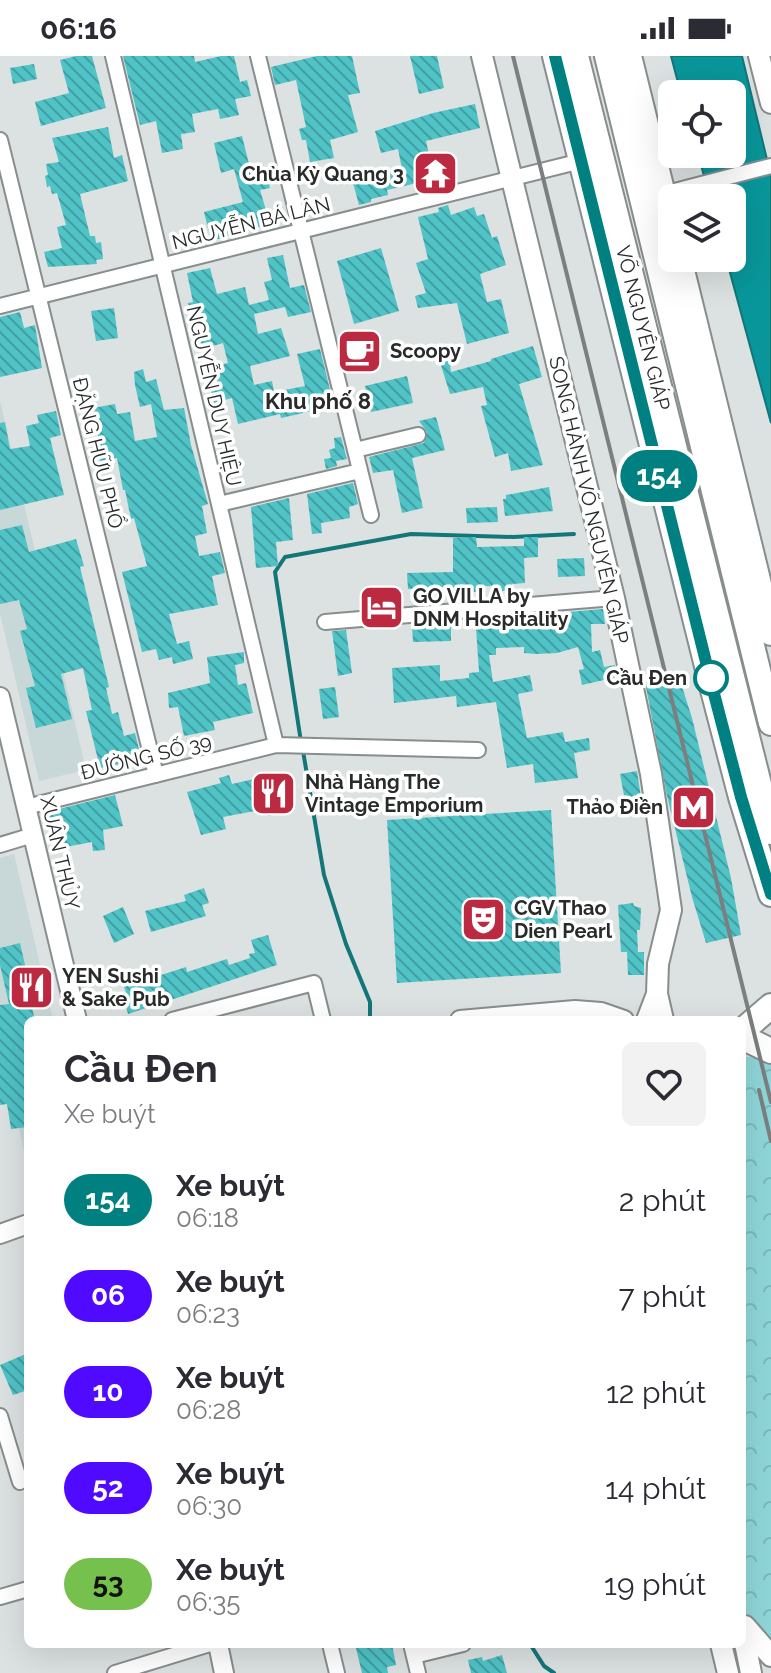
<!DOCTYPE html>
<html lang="vi">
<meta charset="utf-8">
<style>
body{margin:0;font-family:Raleway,sans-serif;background:#f2f2f3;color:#2b2b33;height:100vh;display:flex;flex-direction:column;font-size:30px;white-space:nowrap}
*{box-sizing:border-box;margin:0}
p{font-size:26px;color:#7c7c81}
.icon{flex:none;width:44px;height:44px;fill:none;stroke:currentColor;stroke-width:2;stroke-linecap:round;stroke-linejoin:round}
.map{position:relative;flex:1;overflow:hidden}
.panel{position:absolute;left:24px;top:960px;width:722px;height:632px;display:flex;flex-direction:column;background:#fff;border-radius:12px;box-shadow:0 8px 32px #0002}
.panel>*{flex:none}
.badge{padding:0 16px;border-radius:26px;font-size:28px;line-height:52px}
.buttons{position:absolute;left:658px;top:24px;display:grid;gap:16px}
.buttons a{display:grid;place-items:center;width:88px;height:88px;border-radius:12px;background:#fff;box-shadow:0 8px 32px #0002;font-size:40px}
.map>.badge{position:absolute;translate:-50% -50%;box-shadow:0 0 0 4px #fff}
.round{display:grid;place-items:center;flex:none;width:84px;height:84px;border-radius:12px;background:#f2f2f3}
.summary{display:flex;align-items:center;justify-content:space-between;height:136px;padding:0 40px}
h1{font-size:38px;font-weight:700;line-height:60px}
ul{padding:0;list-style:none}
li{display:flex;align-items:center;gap:24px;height:96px;padding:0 40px}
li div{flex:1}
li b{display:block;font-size:30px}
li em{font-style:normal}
li .badge{min-width:88px;font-weight:700;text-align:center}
.status{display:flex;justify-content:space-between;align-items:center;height:56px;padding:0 40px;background:#fff;direction:ltr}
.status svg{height:22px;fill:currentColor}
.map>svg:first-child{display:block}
.built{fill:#c8d7d7}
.park{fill:url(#park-crowns)}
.water{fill:#09969a;stroke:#137679;stroke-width:2}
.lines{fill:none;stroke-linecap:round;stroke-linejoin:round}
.stream{stroke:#137679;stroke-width:4}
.building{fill:url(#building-back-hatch)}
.minor-casing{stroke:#888d8d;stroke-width:18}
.tertiary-casing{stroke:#888d8d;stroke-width:22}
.secondary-casing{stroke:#888d8d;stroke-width:24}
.trunk-casing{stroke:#888d8d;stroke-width:28}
.minor{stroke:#fff;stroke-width:14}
.tertiary{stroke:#fff;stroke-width:18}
.secondary{stroke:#fff;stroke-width:20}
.trunk{stroke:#fff;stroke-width:24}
.rail{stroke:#7c7f7f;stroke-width:4}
.line-casing{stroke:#fff;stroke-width:18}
.line{stroke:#008080;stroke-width:12}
.stop-dot{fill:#fff;stroke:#008080;stroke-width:4}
.labels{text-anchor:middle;stroke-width:7;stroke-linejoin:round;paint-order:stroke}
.poi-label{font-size:20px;font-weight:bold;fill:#292b2b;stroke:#fff;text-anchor:start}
.street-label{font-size:20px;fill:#292b2b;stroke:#fff}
.stop-label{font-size:20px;font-weight:bold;fill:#292b2b;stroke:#fff;text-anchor:end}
.neighbourhood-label{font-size:22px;font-weight:bold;fill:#292b2b;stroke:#fff}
</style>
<div class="status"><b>06:16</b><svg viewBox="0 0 49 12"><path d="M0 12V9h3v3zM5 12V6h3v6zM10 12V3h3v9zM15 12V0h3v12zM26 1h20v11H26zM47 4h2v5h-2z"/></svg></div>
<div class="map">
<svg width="771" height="1617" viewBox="0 0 771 1617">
<defs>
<pattern id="park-crowns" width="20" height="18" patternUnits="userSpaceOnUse" patternTransform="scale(2)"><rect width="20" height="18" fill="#8fd6d8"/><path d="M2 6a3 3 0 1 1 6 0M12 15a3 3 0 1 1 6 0" fill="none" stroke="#7bb8ba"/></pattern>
<pattern id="building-back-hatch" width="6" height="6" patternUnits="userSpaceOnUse" patternTransform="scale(2)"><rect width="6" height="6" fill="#50c3c7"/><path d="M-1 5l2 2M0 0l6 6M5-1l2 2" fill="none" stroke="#429fa2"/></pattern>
</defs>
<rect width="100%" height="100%" fill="#dce1e1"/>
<!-- built -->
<path class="built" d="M0 345 86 714 39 725 0 557Z
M14 798 53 964H28V1114L0 986V802Z"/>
<!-- park -->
<path class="park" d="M742 1000 759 1002 771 1007V1592L750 1569 742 1553Z"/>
<!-- water -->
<path class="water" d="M671 0H742L771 120V367L726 202H732V142H710L698 98H732V38H681Z"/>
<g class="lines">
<!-- stream -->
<path class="stream" d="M301 686 275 516 285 501 411 478 513 481 574 478
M303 695 324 819 346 888 370 946V964
M530 1588 544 1610 554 1617"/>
</g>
<!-- building -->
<path class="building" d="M76 0H92L106 52 41 70 35 46 69 37 60 4Z
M123 0H194L195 6 221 0H234L240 26 247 24 251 40 235 43 239 59 220 63 218 53 192 58 195 76 181 78 183 93 162 97 156 65 140 69Z
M317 0H352L360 37 348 39 358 76 330 84 334 102 310 106 306 84H302L299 73 306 71 296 24 275 29 271 11Z
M410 0H437L444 32 419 38Z
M34 8 37 23 13 28 10 12Z
M475 48 480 72 426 85 434 123 387 134 388 139 371 143V146L359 149 352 123 402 113 398 93 381 97 375 75 433 57Z
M108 71 114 102 122 99 128 125 80 138 90 180H95L96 187 101 186 103 203 96 204 97 208 48 211 44 196 62 192 57 171 66 169 57 137 52 138 50 130 47 131 45 120 48 119 46 108 59 106 52 82Z
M242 80 250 112 263 108 270 132 260 134 270 168 211 185 204 156 243 146 234 113 221 117 214 87Z
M448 149 451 159 474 151 477 160 484 158 492 182 497 180 506 209 480 218 487 246 501 243 509 277 467 288 457 247 418 252 415 240 426 237 416 207 428 203 418 161 439 156 438 152Z
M381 192 399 255 354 268 337 205Z
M283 199 290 232 304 229 311 256 288 261 285 251 254 258 258 278 281 272 290 300 250 310 254 329 272 325 274 336 305 330 297 298 320 293 334 350 281 362 280 358 238 368 232 342 214 347 206 312 228 307 223 287 203 293 188 247 193 246 187 217 210 212 217 238 245 231 249 249 269 244 264 226 272 224 267 202Z
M114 252 118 282 96 285 91 255Z
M20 256 24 272 35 269 42 312 0 321V261Z
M533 290 542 321 519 328 543 409 511 415 508 397 495 401 481 350 487 349 483 331 450 338 439 303 449 301 451 316 491 305V303Z
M143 313 146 326 156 323 164 354 184 352 191 389 208 448 202 450 207 477 195 480 199 500 220 496 225 517 212 520 218 549 169 558 177 588 189 585 193 603 173 608 172 601 159 604 156 593 142 596 122 516 147 510 134 462 131 463 125 434H123L117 402 100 405 98 393 100 392 93 352 115 348 117 358 130 356 135 385 157 381 151 348 140 351 135 329 134 316Z
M407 320 413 347 371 356 365 330Z
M56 355 61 379 50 382 64 439 0 454V367L5 366 10 393 30 390 26 370 39 367 37 359Z
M436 361 445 394 412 402 423 452 402 457 393 414 373 417 369 401 424 387 427 376 419 365Z
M341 381 347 403 336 405 337 410 326 413 324 403 331 402 329 394 335 392 334 382Z
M353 427 358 448 349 451 350 462 321 467 322 477 312 478 307 438Z
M549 431 553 455 505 460 503 443H506V439Z
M289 442 293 484 276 486 278 510 256 512 251 451Z
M497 451 498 466 467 467 466 452Z
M22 469 29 496 76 483 84 510 80 511 109 631 106 632 112 658 118 656 124 680 135 677 142 706 130 709V706L100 712 86 655 92 654 83 612 61 618 72 663 36 672 26 632 35 630 20 575 27 573 19 544 0 548V474Z
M476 481 477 491 524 490V481H538V501L524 502 525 527 512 528V535H502L501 530H477L478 536H453V531L408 533 407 517 453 516V482Z
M584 502 585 520 558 521 557 503Z
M603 553 605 568H591L592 596 600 594 604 611 615 609 617 621 582 629 579 614 584 613 578 591 557 597 536 598 524 597V591L496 592V599H489L493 626 530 619 533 635 518 638 527 682 563 676 565 686 589 682 590 694 574 697 578 722 535 727 533 708 507 712 496 646 457 651 456 640 394 647 392 612 440 609V625L469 622V617L479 616 476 572 522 571V560Z
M451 566V585L413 586 412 569Z
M346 574 352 617 338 620 332 575Z
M244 596V607L235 609 238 629 246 627 253 657 213 666 215 674 184 680 178 651 169 652 168 637 210 627 207 601Z
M678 618 692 662 731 822 741 879 706 887 692 841 667 740 645 626Z
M335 631 339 661 323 663 319 633Z
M637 715 642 748 626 750 620 718Z
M280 717 290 755 268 760 266 753 223 761 226 773 201 779 187 736 221 727 219 722 229 719 232 728Z
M115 739 123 770 103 774 105 794 93 795 92 786 55 793 47 756Z
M551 754 561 917 397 927 387 764Z
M204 832 209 847 202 849 206 860 151 876 145 855 186 845 184 839Z
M633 847 634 850 641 852 640 874H637L638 896H644V919H628L627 896H621L618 849Z
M123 851 134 878 114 887 103 860Z
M268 879 277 909 128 958 124 942 128 941 124 931 186 911 187 916 227 903 229 909 250 902 249 898 255 897 251 884Z
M20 887 28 922 33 921 37 941 30 943 35 964H28V1071L11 1073 7 1048 0 1049V949L9 948 0 909V892Z
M28 1297V1334L13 1339 0 1309Z
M355 1588H392L396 1609 387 1611 388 1617H362Z
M502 1599 507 1617H471L468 1604 482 1601 483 1605Z"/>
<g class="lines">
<defs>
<path id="minor" d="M113 0 276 689
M258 0 371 459
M0 84 156 719
M663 138 771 110
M0 250 581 105
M355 394 418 379
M219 448 360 415
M325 566 614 542
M26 751 276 689 478 694
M0 789 33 779
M172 964 314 927 323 964
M0 1360 20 1426
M0 1541 28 1533
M330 1588 337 1617
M411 1588 418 1617
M414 1600 463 1588
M115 1617 210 1588"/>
<path id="tertiary" d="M0 641 77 964
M460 964 575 954 601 956 624 964
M0 1178 28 1168
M218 1588 224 1617"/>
<path id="secondary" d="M482 0 614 542 651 718 671 854 658 908 657 938 663 964
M759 0 771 47
M647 964 657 938
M745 1570 771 1600
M742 1572 751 1617
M721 1588 728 1617"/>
<path id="trunk" d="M555 0 712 630 741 741 771 838
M576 0 771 776
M607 0 771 667
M629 0 672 175
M679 202 771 577
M742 975 771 950
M742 981 771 995"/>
</defs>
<!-- minor casing -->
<use href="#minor" class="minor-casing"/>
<!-- tertiary casing -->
<use href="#tertiary" class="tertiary-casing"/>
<!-- secondary casing -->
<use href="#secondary" class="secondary-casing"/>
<!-- trunk casing -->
<use href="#trunk" class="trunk-casing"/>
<!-- minor -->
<use href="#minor" class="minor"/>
<!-- tertiary -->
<use href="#tertiary" class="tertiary"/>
<!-- secondary -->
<use href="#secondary" class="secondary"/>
<!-- trunk -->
<use href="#trunk" class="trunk"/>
<!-- rail -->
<path class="rail" d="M513 0 771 1046
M759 1034 771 1085"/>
</g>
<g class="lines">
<defs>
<path id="line" d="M555 0 712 630 741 741 771 838"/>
</defs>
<!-- line casing -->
<use href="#line" class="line-casing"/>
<!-- line -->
<use href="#line" class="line"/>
</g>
<!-- icons -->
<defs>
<symbol id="temple-square" viewBox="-11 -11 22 22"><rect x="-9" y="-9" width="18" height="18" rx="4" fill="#bb2a40" stroke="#fff"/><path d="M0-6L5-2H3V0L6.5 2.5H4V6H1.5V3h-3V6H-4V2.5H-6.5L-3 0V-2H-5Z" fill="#fff"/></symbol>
<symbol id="cafe-square" viewBox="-11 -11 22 22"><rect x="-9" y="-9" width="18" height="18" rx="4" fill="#bb2a40" stroke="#fff"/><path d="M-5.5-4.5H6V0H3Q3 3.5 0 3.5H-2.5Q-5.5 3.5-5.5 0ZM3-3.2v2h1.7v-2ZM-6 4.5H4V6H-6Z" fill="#fff"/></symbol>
<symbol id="hotel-square" viewBox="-11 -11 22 22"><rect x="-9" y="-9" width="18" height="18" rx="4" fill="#bb2a40" stroke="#fff"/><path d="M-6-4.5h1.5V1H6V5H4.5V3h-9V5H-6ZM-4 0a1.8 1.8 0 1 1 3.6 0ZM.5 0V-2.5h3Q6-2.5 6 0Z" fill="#fff"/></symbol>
<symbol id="restaurant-square" viewBox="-11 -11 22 22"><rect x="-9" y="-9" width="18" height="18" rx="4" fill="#bb2a40" stroke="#fff"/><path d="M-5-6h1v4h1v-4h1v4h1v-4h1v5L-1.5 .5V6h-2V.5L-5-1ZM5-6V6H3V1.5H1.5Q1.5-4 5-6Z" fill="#fff"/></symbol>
<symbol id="metro-square" viewBox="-11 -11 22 22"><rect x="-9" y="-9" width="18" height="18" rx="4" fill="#bb2a40" stroke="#fff"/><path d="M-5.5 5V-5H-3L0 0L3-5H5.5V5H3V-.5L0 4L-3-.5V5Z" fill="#fff"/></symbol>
<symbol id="theatre-square" viewBox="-11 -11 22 22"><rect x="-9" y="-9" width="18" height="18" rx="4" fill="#bb2a40" stroke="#fff"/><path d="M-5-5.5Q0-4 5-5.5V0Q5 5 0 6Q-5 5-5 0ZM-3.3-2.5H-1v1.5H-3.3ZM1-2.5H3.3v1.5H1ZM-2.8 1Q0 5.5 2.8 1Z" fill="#fff"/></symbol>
</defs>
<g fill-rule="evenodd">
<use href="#temple-square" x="410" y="92" width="51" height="51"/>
<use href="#cafe-square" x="334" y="270" width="51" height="51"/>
<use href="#hotel-square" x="356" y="526" width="51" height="51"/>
<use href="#restaurant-square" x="248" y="712" width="51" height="51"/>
<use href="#metro-square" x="668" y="726" width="51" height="51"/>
<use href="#theatre-square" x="458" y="838" width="51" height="51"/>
<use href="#restaurant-square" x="6" y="906" width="51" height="51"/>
</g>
<!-- markers -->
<circle class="stop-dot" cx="711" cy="622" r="16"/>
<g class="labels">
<!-- poi labels -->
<g class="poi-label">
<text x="404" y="125" text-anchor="end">Chùa Kỳ Quang 3</text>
<text x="390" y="302">Scoopy</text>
<text x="413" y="547">GO VILLA by<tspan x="413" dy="23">DNM Hospitality</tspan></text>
<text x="305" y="733">Nhà Hàng The<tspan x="305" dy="23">Vintage Emporium</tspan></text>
<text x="663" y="758" text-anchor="end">Thảo Điền</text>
<text x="514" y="859">CGV Thao<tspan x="514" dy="23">Dien Pearl</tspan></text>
<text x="62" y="927">YEN Sushi<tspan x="62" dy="23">&amp; Sake Pub</tspan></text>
</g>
<!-- street labels -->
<g class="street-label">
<text transform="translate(251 167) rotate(-14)" y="7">NGUYỄN BÁ LÂN</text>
<text transform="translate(643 272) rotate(76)" y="7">VÕ NGUYÊN GIÁP</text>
<text transform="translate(214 340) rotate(77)" y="7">NGUYỄN DUY HIỆU</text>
<text transform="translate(98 397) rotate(76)" y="7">ĐẶNG HỮU PHỔ</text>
<text transform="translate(589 444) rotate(77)" y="7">SONG HÀNH VÕ NGUYÊN GIÁP</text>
<text transform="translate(146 701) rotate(-14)" y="7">ĐƯỜNG SỐ 39</text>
<text transform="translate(60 797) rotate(77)" y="7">XUÂN THỦY</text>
</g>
<!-- stop labels -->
<g class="stop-label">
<text x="687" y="629">Cầu Đen</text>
</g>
<!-- neighbourhood labels -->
<g class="neighbourhood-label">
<text x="318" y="353">Khu phố 8</text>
</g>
</g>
</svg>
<div class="buttons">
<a><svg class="icon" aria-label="locate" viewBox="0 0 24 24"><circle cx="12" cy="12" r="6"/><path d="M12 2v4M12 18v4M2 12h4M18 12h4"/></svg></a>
<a><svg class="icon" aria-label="layers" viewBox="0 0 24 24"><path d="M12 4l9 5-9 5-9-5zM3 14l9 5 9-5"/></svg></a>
</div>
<b class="badge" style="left:659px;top:420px;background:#008080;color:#fff">154</b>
<section class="panel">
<div class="summary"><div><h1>Cầu Đen</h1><p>Xe buýt</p></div><a class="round"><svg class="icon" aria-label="heart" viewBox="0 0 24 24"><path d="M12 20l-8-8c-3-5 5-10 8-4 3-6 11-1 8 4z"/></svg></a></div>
<ul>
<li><span class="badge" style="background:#008080;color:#fff">154</span><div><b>Xe buýt</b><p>06:18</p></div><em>2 phút</em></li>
<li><span class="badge" style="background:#4f0aff;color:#fff">06</span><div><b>Xe buýt</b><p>06:23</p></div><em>7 phút</em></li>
<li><span class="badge" style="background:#4f0aff;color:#fff">10</span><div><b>Xe buýt</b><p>06:28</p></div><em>12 phút</em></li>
<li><span class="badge" style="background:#4f0aff;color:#fff">52</span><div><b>Xe buýt</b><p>06:30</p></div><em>14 phút</em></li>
<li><span class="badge" style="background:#76c04d;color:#111">53</span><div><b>Xe buýt</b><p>06:35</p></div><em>19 phút</em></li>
</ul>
</section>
</div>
